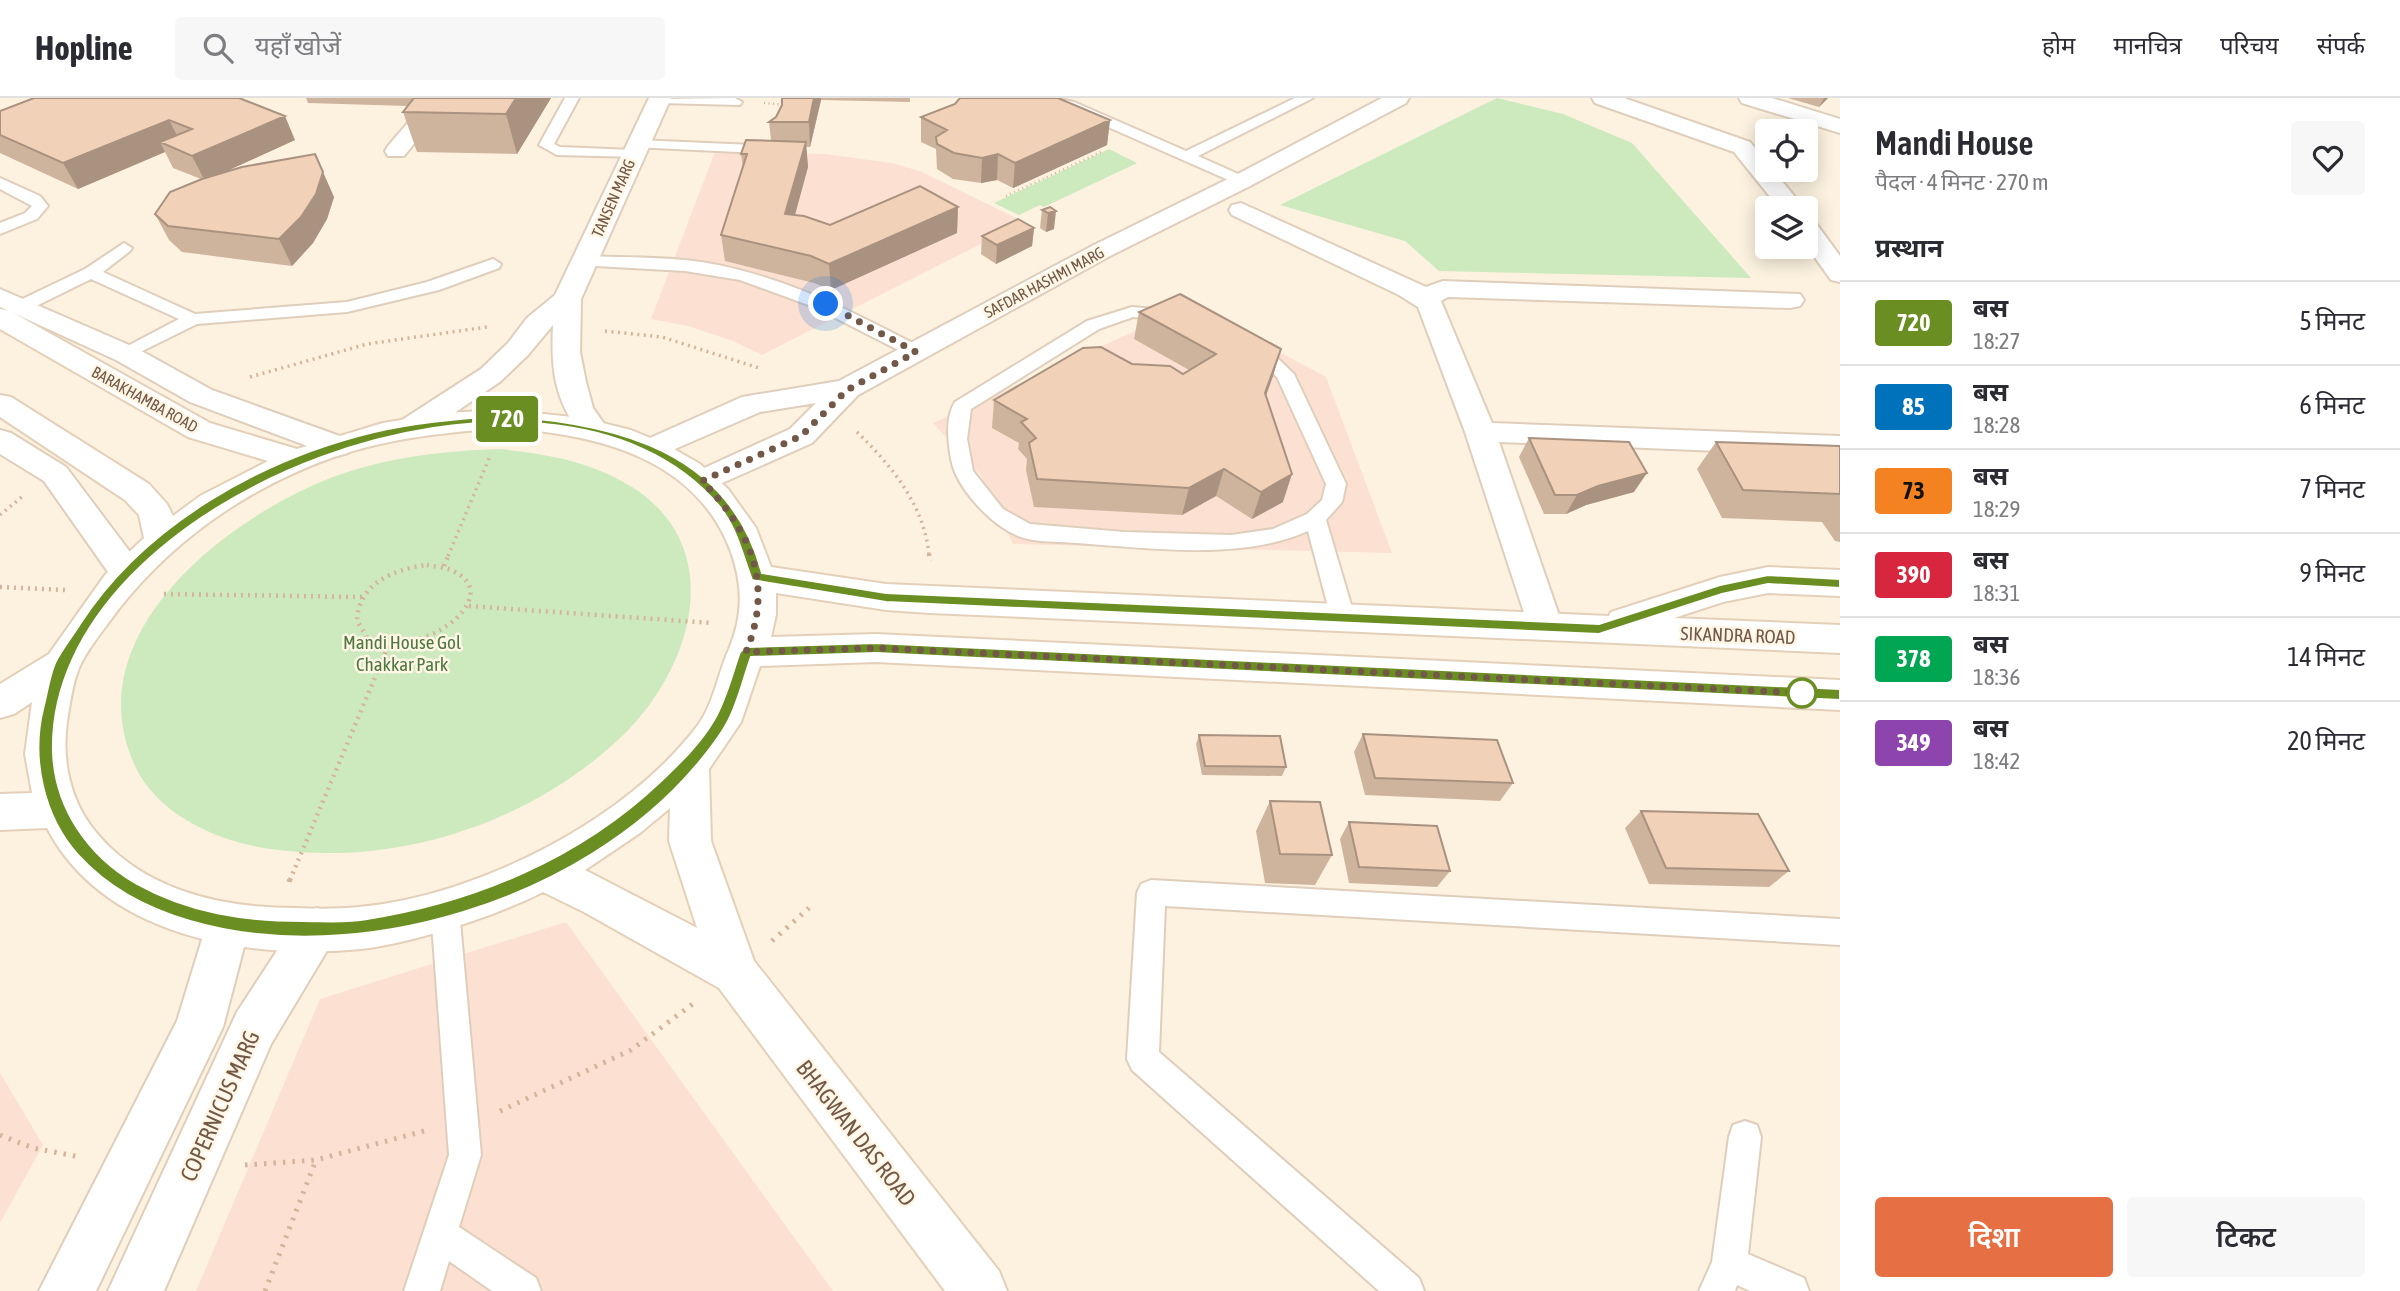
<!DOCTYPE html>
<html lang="hi">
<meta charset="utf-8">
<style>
body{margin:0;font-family:"Asap Condensed","Noto Sans Devanagari",sans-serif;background:#f7f7f7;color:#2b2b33;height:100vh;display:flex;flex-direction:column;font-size:26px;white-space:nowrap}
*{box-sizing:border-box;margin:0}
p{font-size:23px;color:#7c7c81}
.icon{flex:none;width:38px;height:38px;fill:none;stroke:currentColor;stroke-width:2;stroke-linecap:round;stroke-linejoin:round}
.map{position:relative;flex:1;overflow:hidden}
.side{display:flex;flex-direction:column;background:#fff;width:560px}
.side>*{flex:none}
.badge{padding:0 14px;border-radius:5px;font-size:24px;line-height:46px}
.controls{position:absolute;left:1755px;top:21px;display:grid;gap:14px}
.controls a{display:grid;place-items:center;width:63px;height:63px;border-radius:7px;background:#fff;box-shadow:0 4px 18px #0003;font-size:35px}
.you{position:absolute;width:35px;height:35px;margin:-18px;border:5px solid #fff;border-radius:50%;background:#1a73e8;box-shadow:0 0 0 10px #1a73e833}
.map>.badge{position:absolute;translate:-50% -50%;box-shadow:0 0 0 4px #fff}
h2{padding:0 35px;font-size:26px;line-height:63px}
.round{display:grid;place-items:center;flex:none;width:74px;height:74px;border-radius:7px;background:#f7f7f7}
.head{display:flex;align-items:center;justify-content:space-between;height:119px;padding:0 35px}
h1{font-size:33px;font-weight:600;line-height:52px}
.primary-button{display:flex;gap:14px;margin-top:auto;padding:14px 35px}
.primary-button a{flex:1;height:80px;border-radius:7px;background:#e67043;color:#fff;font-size:28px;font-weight:600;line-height:80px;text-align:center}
.primary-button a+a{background:#f7f7f7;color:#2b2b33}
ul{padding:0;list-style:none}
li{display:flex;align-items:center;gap:21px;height:84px;padding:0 35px;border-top:2px solid #e1e1e2}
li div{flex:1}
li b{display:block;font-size:26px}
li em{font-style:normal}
li .badge{min-width:77px;font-weight:700;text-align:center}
header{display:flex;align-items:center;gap:42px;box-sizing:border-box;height:98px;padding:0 35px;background:#fff;border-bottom:2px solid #e1e1e2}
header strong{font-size:33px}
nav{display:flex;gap:38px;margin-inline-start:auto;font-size:24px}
.search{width:490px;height:63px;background:#f7f7f7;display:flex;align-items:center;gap:18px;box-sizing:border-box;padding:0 24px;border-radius:7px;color:#7c7c81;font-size:26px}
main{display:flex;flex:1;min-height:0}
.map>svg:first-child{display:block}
.commercial{fill:#fce1d2}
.green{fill:#cde9be}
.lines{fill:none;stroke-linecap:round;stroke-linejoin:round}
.service-casing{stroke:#dfcebb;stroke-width:4}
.minor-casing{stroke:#dfcebb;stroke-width:4}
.tertiary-casing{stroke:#dfcebb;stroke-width:4}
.secondary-casing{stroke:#e4d0b9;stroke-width:4}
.path-far3{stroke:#d5b49b;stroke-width:2.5;stroke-dasharray:1 3.5;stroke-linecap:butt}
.path-far2{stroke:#d5b49b;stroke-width:3.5;stroke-dasharray:2 4.5;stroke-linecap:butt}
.path-far1{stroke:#d5b49b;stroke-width:4.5;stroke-dasharray:2 5;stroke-linecap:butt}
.path{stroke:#d5b49b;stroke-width:5;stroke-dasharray:2.5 7;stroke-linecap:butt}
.service{fill:#fff;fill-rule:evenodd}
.minor{fill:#fff;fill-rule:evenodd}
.tertiary{fill:#fff;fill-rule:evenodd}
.secondary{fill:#fff;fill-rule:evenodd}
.wall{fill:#cfb49d}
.shaded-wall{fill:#a99280}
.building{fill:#f1d1b7;stroke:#a99280;stroke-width:2}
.line{fill:#6b8e23;stroke:#fff;stroke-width:2}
.walk{stroke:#725847;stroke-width:7;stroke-dasharray:0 12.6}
.stop-dot{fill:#fff;stroke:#6b8e23;stroke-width:3.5}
.labels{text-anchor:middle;stroke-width:5;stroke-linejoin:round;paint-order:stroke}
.far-street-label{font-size:16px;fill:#725847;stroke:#fff6e5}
.street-label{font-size:19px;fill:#725847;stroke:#fff6e5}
.park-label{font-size:19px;fill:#4d7840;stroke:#fff6e5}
.near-street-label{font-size:23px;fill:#725847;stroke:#fff6e5}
</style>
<header>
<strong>Hopline</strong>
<div class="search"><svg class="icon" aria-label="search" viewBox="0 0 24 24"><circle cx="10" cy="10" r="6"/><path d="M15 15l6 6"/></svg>यहाँ खोजें</div>
<nav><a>होम</a><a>मानचित्र</a><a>परिचय</a><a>संपर्क</a></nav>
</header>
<main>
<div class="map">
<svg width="1840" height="1193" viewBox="0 0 1840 1193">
<rect width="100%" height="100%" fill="#fcf2df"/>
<!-- commercial -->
<path class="commercial" d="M715 54 825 56 891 65 920 73 1024 124 762 257 733 243 688 228 651 221Z
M1192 207 1326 279 1392 455 1013 446 981 378 933 325Z
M566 824 833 1193H196L320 901Z
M0 975 43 1047 0 1125Z"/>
<!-- green -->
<path class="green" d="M1497 0 1563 16 1632 45 1751 180 1439 173 1405 143 1280 107Z
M1109 51 1137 65 1044 109 1040 107 1019 117 994 105Z
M500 351C547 356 591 363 632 389 731 452 690 575 619 641 527 727 394 769 270 751 220 744 159 718 136 670 73 539 224 421 333 379 387 359 443 353 500 351Z"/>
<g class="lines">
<defs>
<path id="service" d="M565 0H579L554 46 560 49 633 52 638 53 640 56 638 59 557 57 539 47Z
M735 0 742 4 740 7 659 5 652 1Z
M1028 0H1055L1074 4 1186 53 1295 0H1313L1198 58 1247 80 1250 83 1242 88 1065 10 1030 3Z
M638 42 777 48 784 52 777 56 633 49 631 46 633 43Z
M0 80 40 98 48 108 37 121 0 136V125L25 115 32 108 0 91Z
M124 145 132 150 130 153 103 174 195 216 347 204 427 184 493 161 501 166 499 170 439 192 347 214 197 226 126 261 120 260 117 256 120 252 179 221 91 181 26 213 20 214 11 209 14 205 85 171Z
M584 158C629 160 674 158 718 167 792 182 857 216 922 250L925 254 916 259 910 258 814 209 740 182 685 173 578 167 576 163Z
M1132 209 1177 213 1271 254 1294 276 1346 386 1342 404 1326 422 1355 520 1351 526 1343 528 1335 526 1331 520 1308 433C1241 463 1148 450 1076 445 1058 443 1035 445 1018 438 991 427 956 390 951 361 948 344 945 319 955 304L1087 223ZM1133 219 1168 222 1259 262 1277 279 1326 386 1322 402 1307 416 1273 431 1231 437 1124 434 1030 426 1003 411 973 373 967 341 971 311 1099 231Z
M1151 782 1840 821V847L1165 808 1159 954 1419 1180 1424 1193H1379L1132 972 1127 961 1137 795 1141 786Z
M445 799 455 803 459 812 481 1057 459 1129 536 1180 541 1193H492L449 1163 440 1193H404L449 1057 431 812 435 803Z
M1745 1023 1757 1027 1761 1039 1748 1156 1804 1180 1809 1193H1750L1737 1187 1735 1193H1699L1712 1164 1729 1039 1733 1027Z"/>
<path id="minor" d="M429 0H451L404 58H388L385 53 388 48Z
M1382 0H1409L1406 5 1250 88 1110 158 858 297 812 345 702 394 691 390 686 383 691 376 790 331 816 305 760 314 652 361 641 358 636 351 641 344 742 299 839 283 1092 148 1234 78Z
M1592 0H1624L1750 44 1768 65V72H1773L1804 110H1779L1734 54 1595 5Z
M1739 0H1772L1840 21V35L1742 5Z
M1241 105 1426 189 1443 183 1800 196 1804 202 1800 208 1790 210 1448 199 1441 203 1492 325 1840 338V358L1499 344 1563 529 1558 539 1545 542 1532 539 1465 334 1418 209 1399 197 1232 117 1229 112 1232 107Z
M1806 121 1815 124 1840 158V184L1831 182 1806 147Z
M0 191 136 250 212 292 348 341 353 348 348 355 337 358 326 355 190 304 116 262 0 209Z
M0 332 11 335 66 369 139 466 145 475 139 484 127 487 115 484 44 383 0 356Z"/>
<path id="tertiary" d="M649 0H671L581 201 580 254 586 284 593 310 607 330 603 337 592 340 581 337C554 300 551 272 553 227L528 257 501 283 424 336 413 339 402 336 398 329 402 322 481 271 508 245 527 220 555 197Z
M227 805 243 812 250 826 223 929 96 1193H39L177 923 211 812Z
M317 810 333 816 340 831 271 946 164 1193H108L237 914 301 816Z"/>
<path id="secondary" d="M0 211 10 213 210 325 297 351 383 325 444 315 505 312 582 320 631 332 667 347 700 366 728 391 756 430 771 469 886 486 1609 518 1611 514 1720 479 1768 469 1840 472V498L1768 495 1723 504 1674 520 1840 527V555L930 515 886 512 776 495V517L771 539 876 536 1840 582V612L876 564 760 568 741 624 709 671 711 743 754 863 999 1173 1007 1193H945L719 890 584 814 543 794C496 818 413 845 361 851 249 862 104 839 47 730L0 732V696L32 695 25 656 32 604 14 616 0 620V586L49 556 105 477 144 440 139 417 125 402 0 319V297L11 299 149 386 167 406 173 418 200 398 268 363 188 339 0 231ZM505 330C596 336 696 359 731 454 743 488 743 518 729 551 718 575 714 605 698 627 627 722 478 798 359 809 338 811 317 811 295 810 220 810 139 792 91 728 69 698 62 660 67 624 70 606 72 587 79 570 86 554 98 539 109 524 165 447 244 391 334 359 389 340 447 334 505 330ZM670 710 669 743 697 830 585 772 640 735Z"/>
</defs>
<!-- service casing -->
<use href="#service" class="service-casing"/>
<!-- minor casing -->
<use href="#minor" class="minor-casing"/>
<!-- tertiary casing -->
<use href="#tertiary" class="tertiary-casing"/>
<!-- secondary casing -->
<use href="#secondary" class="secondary-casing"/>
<!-- path-far3 -->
<path class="path-far3" d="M764 5 787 7
M1006 98 1101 54"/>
<!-- path-far2 -->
<path class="path-far2" d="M605 233 662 239 759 270
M250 279 367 246 487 229
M857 334C892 368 925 408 929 458
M0 417 23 398
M448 458 491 356"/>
<!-- path-far1 -->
<path class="path-far1" d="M929 456 930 463
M427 467C435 469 446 469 453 473 508 498 420 565 367 539L357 523C358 485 395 471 427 467Z
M444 468 449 456
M0 489 65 492
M164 496 363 499
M469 508 712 525
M290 782 389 546"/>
<!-- path -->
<path class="path" d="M289 784 290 780
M772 843 809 810
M500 1013 631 952 694 905
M0 1037 33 1050 80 1059
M245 1067 316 1062 424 1033
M265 1193 316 1062"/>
<!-- service -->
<use href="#service" class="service"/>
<!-- minor -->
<use href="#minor" class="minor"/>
<!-- tertiary -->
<use href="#tertiary" class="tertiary"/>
<!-- secondary -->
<use href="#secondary" class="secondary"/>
</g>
<!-- wall -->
<path class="wall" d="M306 0H551L517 56 417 54 403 14 408 8 308 5Z
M774 0H910V4L821 2 810 49H806L808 69 795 117 830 127 958 109 957 135 831 192 814 185 725 163 721 137 743 69 741 56 771 42 769 24 776 19 782 7V0Z
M1788 0H1828L1819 9Z
M240 1 295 42 222 75 334 99 327 121 313 145 292 168 182 154 169 142 155 116 201 81 173 70 165 54 78 91 0 55V13Z
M955 6 1110 22 1107 47 1013 90 997 82 981 85 953 81 937 71 936 51 921 44V19Z
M1050 109 1054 131 1046 134 1040 130 1042 112Z
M1034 130 1032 148 996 166 981 156 982 138Z
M1139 214 1273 278 1266 298 1283 404 1252 421 1216 398 1182 417 1034 409 1026 372 1027 361 1018 351 1019 345 992 330 994 302 1132 266 1183 276 1189 272 1134 241Z
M1529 340 1634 394 1586 407 1566 416H1544L1519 359Z
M1716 344 1840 348V444L1835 443 1822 424 1722 420 1697 371Z
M1363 636 1513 685 1500 703 1365 697 1354 654Z
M1199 637 1286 669 1282 678 1202 677 1196 646Z
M1270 703 1332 757 1315 787 1265 785 1256 733Z
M1641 713 1789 773 1769 789 1649 786 1625 730Z
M1349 724 1450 773 1437 789 1349 785 1340 741Z"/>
<!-- shaded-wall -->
<path class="shaded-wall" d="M516 0H551L517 56 506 16Z
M814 0H821V2L810 49 809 24Z
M1824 0H1828L1819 9Z
M285 18 295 42 205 83 192 58Z
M169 22 182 47 160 44 165 54 78 91 63 65Z
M1110 22 1107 47 1013 90 1015 65Z
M806 44 808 69 788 142 785 116Z
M998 56 997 82 981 85 982 60Z
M323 74 334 99 327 121 313 145 292 168 279 141Z
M958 109 957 135 831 192 829 166Z
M1056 113 1054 131 1046 134 1048 115Z
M1034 130 1032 148 996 166 997 147Z
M1281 251 1273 278 1257 322 1265 295Z
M1224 371 1216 398 1182 417 1189 390Z
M1647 375 1634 394 1586 407 1566 416 1577 397 1598 388Z
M1292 376 1283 404 1252 421 1261 394Z"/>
<!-- building -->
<path class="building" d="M34 0H239L285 18 192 58 160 44 192 31 169 22 63 65 0 37V13Z
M414 0H516L506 16 403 14Z
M782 0H814L809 24H769L776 19 782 7Z
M960 0H1058L1110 22 1015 65 998 56 982 60 954 55 937 46 936 39 947 32 921 19 955 6Z
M746 42 806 44 785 116 804 118 830 127 920 88 958 109 829 166 811 158 721 137 747 56H741Z
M315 56 323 74 316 96 301 119 279 141 168 128 155 116 170 94 202 81 242 69Z
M1050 109 1056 113 1048 115 1042 112Z
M1018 121 1034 130 997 147 982 138Z
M1180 196 1281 251 1265 295 1292 376 1261 394 1224 371 1189 390 1037 381 1029 345 1036 340 1021 324 1027 321 994 302 1083 250 1101 249 1132 266 1170 268 1183 276 1216 256 1139 214Z
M1529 340 1629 344 1647 375 1598 388 1577 397H1555Z
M1716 344 1840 348V396L1743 392Z
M1363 636 1497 642 1513 685 1375 680Z
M1199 637 1280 638 1286 669 1205 668Z
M1270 703 1320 704 1332 757 1280 756Z
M1641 713 1758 716 1789 773 1666 770Z
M1349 724 1437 728 1450 773 1359 769Z"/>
<!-- line -->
<path class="line" d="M505 318C616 325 730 353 762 475L886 495 1599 526 1720 487 1768 477 1840 481V490L1768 486 1722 496 1599 536 886 504 752 482C742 456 737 430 719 408 553 209 46 395 53 654 55 710 88 758 137 786 189 815 244 823 303 823 324 823 347 825 367 821 475 804 580 760 660 684 679 666 700 646 714 622 726 602 732 576 740 554L746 549 876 545 1840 591V602L876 555 751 559C743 581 738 605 727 625 719 640 706 656 695 669 582 802 357 872 190 823 148 811 108 790 78 757 43 718 31 660 43 611 47 596 49 579 55 565 61 552 72 539 80 526 144 427 261 361 374 334 417 324 461 320 505 318Z"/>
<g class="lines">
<!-- walk -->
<path class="walk" d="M826 206 916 254 847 292 801 338 702 383C751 433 774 486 746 554L876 550 1802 595"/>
</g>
<!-- markers -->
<circle class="stop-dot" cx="1802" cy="595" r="14"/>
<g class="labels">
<!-- far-street labels -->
<g class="far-street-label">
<text transform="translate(613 100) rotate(-66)" y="6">TANSEN MARG</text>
<text transform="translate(1044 184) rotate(-28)" y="6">SAFDAR HASHMI MARG</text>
<text transform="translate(145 301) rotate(29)" y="6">BARAKHAMBA ROAD</text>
</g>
<!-- street labels -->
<g class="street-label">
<text transform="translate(1738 537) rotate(2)" y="7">SIKANDRA ROAD</text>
</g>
<!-- park labels -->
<g class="park-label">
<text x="402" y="551">Mandi House Gol<tspan x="402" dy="22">Chakkar Park</tspan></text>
</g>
<!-- near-street labels -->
<g class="near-street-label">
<text transform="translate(220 1008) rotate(-66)" y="8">COPERNICUS MARG</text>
<text transform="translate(856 1035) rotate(52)" y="8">BHAGWAN DAS ROAD</text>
</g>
</g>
</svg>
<div class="controls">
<a><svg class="icon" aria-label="locate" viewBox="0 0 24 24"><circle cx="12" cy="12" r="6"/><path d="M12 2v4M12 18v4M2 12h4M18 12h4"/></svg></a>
<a><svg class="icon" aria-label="layers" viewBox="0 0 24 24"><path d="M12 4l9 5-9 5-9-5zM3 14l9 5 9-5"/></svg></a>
</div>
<div class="you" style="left:826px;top:206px"></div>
<b class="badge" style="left:507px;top:321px;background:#6b8e23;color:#fff">720</b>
</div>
<section class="side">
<div class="head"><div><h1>Mandi House</h1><p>पैदल · 4 मिनट · 270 m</p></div><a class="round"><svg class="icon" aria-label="heart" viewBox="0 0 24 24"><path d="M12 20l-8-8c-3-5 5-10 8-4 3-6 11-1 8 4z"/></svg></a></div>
<h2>प्रस्थान</h2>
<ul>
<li><span class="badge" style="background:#6b8e23;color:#fff">720</span><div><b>बस</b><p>18:27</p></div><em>5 मिनट</em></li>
<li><span class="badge" style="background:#0072bc;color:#fff">85</span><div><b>बस</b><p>18:28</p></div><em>6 मिनट</em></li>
<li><span class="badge" style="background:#f58220;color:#111">73</span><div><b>बस</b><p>18:29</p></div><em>7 मिनट</em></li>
<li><span class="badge" style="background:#d7263d;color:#fff">390</span><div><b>बस</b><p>18:31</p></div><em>9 मिनट</em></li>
<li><span class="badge" style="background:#00a651;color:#fff">378</span><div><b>बस</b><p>18:36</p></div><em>14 मिनट</em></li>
<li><span class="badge" style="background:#8e44ad;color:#fff">349</span><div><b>बस</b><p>18:42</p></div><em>20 मिनट</em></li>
</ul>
<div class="primary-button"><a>दिशा</a><a>टिकट</a></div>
</section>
</main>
